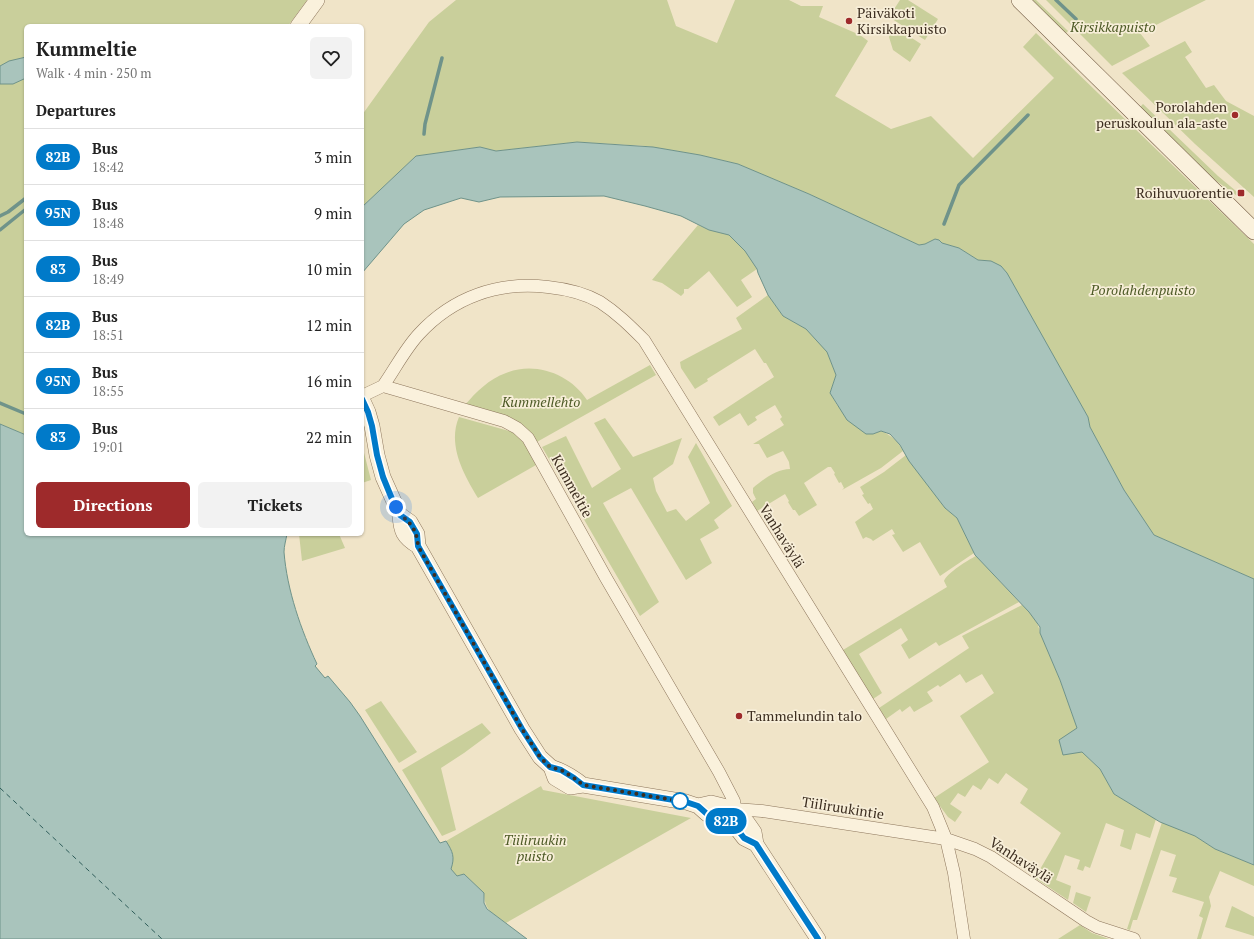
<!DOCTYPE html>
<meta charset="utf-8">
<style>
body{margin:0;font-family:"PT Serif",serif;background:#f2f2f2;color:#222;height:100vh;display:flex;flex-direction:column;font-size:15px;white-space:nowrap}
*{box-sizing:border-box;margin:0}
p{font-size:13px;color:#767676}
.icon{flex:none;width:22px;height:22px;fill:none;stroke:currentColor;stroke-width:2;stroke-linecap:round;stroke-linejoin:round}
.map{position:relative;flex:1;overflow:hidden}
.side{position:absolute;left:24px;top:24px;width:340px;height:512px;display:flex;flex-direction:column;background:#fff;border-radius:6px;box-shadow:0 1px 3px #0004}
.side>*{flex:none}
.badge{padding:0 8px;border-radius:13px;font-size:14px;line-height:26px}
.you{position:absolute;width:20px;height:20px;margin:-10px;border:3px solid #fff;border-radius:50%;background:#1a73e8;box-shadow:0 0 0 6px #1a73e833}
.map>.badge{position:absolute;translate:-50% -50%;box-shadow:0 0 0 2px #fff}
h2{padding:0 12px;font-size:15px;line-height:36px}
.round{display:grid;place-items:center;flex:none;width:42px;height:42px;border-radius:6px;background:#f2f2f2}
.head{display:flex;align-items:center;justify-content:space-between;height:68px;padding:0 12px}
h1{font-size:19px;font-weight:700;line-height:30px}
.primary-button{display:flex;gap:8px;margin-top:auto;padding:8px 12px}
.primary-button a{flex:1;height:46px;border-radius:6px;background:#9e2a2b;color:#fff;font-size:16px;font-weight:700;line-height:46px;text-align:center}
.primary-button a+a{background:#f2f2f2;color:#222}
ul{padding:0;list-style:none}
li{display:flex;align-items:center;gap:12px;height:56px;padding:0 12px;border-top:1px solid #e0e0e0}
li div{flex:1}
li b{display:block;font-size:15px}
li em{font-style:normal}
li .badge{min-width:44px;font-weight:700;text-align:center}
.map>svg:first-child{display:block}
.green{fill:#c9cf9b}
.water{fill:#a9c4bc;stroke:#6f938a}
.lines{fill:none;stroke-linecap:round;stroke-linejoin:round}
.stream{stroke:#6f938a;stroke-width:3.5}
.ferry{stroke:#2f5d5a;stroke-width:1;stroke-dasharray:5 4;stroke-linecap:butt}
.minor-casing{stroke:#8d765c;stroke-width:13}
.tertiary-casing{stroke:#8d765c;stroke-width:16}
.secondary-casing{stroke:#6f573f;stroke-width:18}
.minor{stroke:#faf1dc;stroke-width:12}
.tertiary{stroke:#faf1dc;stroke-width:15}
.secondary{stroke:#faf1dc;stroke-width:17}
.line-casing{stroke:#fff;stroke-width:9}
.line{stroke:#007ac9;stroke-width:6}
.walk{stroke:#3d2e20;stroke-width:4;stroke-dasharray:0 7.2}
.poi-dot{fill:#9e2a2b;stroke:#f7eed8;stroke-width:1.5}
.stop-dot{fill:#fff;stroke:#007ac9;stroke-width:2}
.labels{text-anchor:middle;stroke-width:3.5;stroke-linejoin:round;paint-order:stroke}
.poi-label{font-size:14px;fill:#3d2e20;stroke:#f7eed8;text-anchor:start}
.park-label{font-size:14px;font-style:italic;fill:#4d5a26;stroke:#f7eed8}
.street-label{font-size:14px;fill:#3d2e20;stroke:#f7eed8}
</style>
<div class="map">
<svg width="1254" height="939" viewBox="0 0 1254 939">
<rect width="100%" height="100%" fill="#f0e4c8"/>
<!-- green -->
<path class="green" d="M0 0H307L288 26H26V435L0 424Z
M456 0H667L676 26 717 43 735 0H789L801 6H823L819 17 860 35 868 41 835 96 891 129 931 116 973 158 1054 78 1023 47 1036 33 1254 244V579L1154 535 1124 490 1090 427 1088 417 991 261 978 260 959 248 942 243 939 240 935 239 925 244 919 245 809 194 738 164 700 155 646 146 577 142 496 151 480 147 416 156 362 207V115L429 22Z
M900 0H908L938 19 925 40 889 17Z
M1031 0H1036L1068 31 1065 34Z
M1046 0H1206L1140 33 1150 46 1112 66Z
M892 25 921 44 910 62 893 50 889 37Z
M1185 41 1192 52 1185 57 1206 88 1214 85 1226 101 1254 116V197L1195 144 1122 73Z
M1143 104 1218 176 1242 196 1240 198 1215 180 1140 107Z
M698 225 709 230 730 235 745 251 757 269 741 280 752 297 737 307 709 271 688 289H684V293L681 296 662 283 652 280Z
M768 295 783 316 806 329 809 324 827 352 836 375 830 393 837 405 873 434 881 431C891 435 898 441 903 451L881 468 842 490 844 488 841 482 839 483 834 474 835 473 831 467H828L804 483 817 505 799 516 795 510H793L788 502 789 501 785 494 757 511 752 502 756 499 753 493V488C762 480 777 469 790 469L789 462 783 451 767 458 759 444H753L784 425 780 419 782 417 775 405 755 417 757 420 748 426 740 413 719 426 713 417 774 377 766 363H764L755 349 707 379 708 381 695 389 681 368 680 362 742 329 736 318Z
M650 365 656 375 535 443 465 405C476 392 489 379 506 373 535 361 570 374 587 400Z
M459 417 513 432 525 443 536 465 478 498C464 475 447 445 459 417Z
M605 418 633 457 682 438 673 464 653 478 656 491 667 512 676 509 686 521 710 503 688 457 696 443 732 506 714 520 719 528 700 539 712 563 686 580 631 488 603 503 659 602 640 616 542 447 566 436 592 488 621 469 594 423Z
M362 445 371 480 362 483Z
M906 455 945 508 957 518 974 553 940 576 920 542 903 552 892 535 895 534 892 529 873 541 871 539 866 537 863 539 855 522 873 509 870 503 868 504 862 495 864 494 860 487 884 472Z
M299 534H339L345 548 302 561Z
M976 556 1019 602 939 646 936 642 909 659 901 645 908 640 901 628 859 654 882 693 873 699 843 650 947 587 944 581C947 573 968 560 976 556Z
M1022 605C1030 613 1039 622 1040 633L1060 680 1077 728 1082 752 1100 769 1114 794 1156 819 1150 838 1136 833 1131 850 1120 846 1124 830 1106 823 1090 868 1085 866 1083 871 1077 869 1080 860 1065 855 1056 880 1071 886 1068 900 1035 878 1061 833 1020 803 1028 789 1006 773 998 784 989 778 981 790 973 785 965 797 958 793 950 804 962 812 955 822 948 817 934 798 989 762 960 716 994 693 982 674 966 683 960 674 940 687 938 685 927 692 933 701 914 712 910 706 902 712 900 709 886 719 879 708 969 648 962 636Z
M381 701 417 752 399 763 365 710Z
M482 723 491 733 464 753 441 768 456 830 442 836 402 770Z
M541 786 543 790 691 818 506 923C492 912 485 912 484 893L464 874 457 877 451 869 446 841Z
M1162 822 1195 836 1215 849 1254 865V886L1220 871 1209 897 1211 906 1201 939H1197L1203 918 1199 916 1204 902 1172 892 1177 878 1169 876 1176 855 1161 850 1137 920H1133L1130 930 1127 929Z
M1076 892 1091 897 1086 912 1073 903Z
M1232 906 1254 917V936L1225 927Z
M1080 925 1092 933 1109 939H1058Z"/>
<!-- water -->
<path class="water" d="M26 57V78L13 84H0V66L9 61Z
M577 142 653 147 700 155 738 164 809 194 919 245 925 244 935 239 939 240 942 243 959 248 978 260 991 261 1001 266 1007 273 1088 417 1090 427 1124 490 1154 535 1254 579V865L1215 849 1195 836 1160 822 1114 794 1100 769 1082 752 1063 755 1059 740 1077 728 1060 680 1040 633V627L1029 612 975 555 957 518 945 508 909 461 900 445 890 434 881 431 873 434H866L847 420 830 393 836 375 827 352 806 329 783 316 768 295 758 273 757 269 745 251 729 235 709 230 681 216 645 206 604 196 500 197 479 202 461 198 424 210 404 224 362 273V207L416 156 480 147 496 151Z
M0 424 26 435V534H287C286 540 284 546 284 552 287 590 301 630 317 664L315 666 325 678 328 676 350 702 360 716 440 843 446 841C453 852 455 857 451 869L457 876 464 874 484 893V903L487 909 527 939H0Z"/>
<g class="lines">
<!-- stream -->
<path class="stream" d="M1056 0 1076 19
M424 134 425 124 442 58
M0 216 8 212 26 198
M944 224 959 185 1028 115
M0 230 26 209
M0 403 26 414"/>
<!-- ferry -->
<path class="ferry" d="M0 788 162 939"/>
<defs>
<path id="minor" d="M383 386C395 369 405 349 419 334 453 297 499 281 548 287 567 289 584 293 600 302 617 313 630 326 644 340L933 807 946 839 975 849 991 857 1086 921 1097 927 1134 939
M362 396 383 386 504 421 517 428 528 438 606 578 719 772 734 801 735 809
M735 809 762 811 946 839 954 873 964 939"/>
<path id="tertiary" d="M298 26 317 0
M362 399 368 412 372 426 377 455 383 477 400 515 410 522 417 534 418 546 522 729 540 757 551 767 555 778 570 787 583 785 686 802 698 806 711 803 735 809 747 822 754 832 756 844 818 939
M400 515C401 531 403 537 418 546
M551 767C563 771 573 777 583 785
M698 806 707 814 728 822 737 829 744 838 756 844"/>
<path id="secondary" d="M1020 0 1254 231"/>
</defs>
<!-- minor casing -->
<use href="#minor" class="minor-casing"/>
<!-- tertiary casing -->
<use href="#tertiary" class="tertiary-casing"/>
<!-- secondary casing -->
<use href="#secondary" class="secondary-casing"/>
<!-- minor -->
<use href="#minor" class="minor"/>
<!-- tertiary -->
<use href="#tertiary" class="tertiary"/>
<!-- secondary -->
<use href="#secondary" class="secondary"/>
</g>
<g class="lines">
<defs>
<path id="line" d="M362 399 368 412 372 426 377 455 383 477 392 499 400 515 410 522 417 534 418 546 522 729 540 757 550 767 561 770 574 778 583 785 686 802 698 806 707 814 728 822 737 829 744 838 756 844 818 939"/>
</defs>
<!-- line casing -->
<use href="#line" class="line-casing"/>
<!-- line -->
<use href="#line" class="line"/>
<!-- walk -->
<path class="walk" d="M396 507C406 524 416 522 418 546L522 729 540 757 550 767 561 770 574 778 583 785 686 802 680 801"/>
</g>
<!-- markers -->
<g class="poi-dot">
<circle cx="849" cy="21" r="4"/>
<circle cx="1235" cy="115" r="4"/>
<rect x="1237" y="189" width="8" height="8" rx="2"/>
<circle cx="739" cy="716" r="4"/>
</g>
<circle class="stop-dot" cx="680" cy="801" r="8"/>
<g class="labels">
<!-- poi labels -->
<g class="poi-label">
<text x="857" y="18">Päiväkoti<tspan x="857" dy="16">Kirsikkapuisto</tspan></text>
<text x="1227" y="112" text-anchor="end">Porolahden<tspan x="1227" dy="16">peruskoulun ala-aste</tspan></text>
<text x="1233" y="198" text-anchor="end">Roihuvuorentie</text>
<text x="747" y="721">Tammelundin talo</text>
</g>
<!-- park labels -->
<g class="park-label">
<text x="1113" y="32">Kirsikkapuisto</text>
<text x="1143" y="295">Porolahdenpuisto</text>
<text x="541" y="407">Kummellehto</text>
<text x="535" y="845">Tiiliruukin<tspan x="535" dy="16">puisto</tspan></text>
</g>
<!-- street labels -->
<g class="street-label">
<text transform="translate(572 486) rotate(61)" y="5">Kummeltie</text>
<text transform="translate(782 536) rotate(58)" y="5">Vanhaväylä</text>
<text transform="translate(843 808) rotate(9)" y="5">Tiiliruukintie</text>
<text transform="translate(1021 860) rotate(33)" y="5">Vanhaväylä</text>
</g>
</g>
</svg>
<div class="you" style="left:396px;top:507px"></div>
<b class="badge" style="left:726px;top:821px;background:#007ac9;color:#fff">82B</b>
<section class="side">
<div class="head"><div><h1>Kummeltie</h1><p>Walk · 4 min · 250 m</p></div><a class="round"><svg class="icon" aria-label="heart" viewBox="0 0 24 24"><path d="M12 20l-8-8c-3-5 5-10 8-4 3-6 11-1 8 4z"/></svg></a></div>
<h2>Departures</h2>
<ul>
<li><span class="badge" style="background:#007ac9;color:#fff">82B</span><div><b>Bus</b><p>18:42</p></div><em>3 min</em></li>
<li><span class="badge" style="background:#007ac9;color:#fff">95N</span><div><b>Bus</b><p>18:48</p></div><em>9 min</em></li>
<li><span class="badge" style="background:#007ac9;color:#fff">83</span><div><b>Bus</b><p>18:49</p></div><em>10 min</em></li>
<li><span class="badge" style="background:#007ac9;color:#fff">82B</span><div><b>Bus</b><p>18:51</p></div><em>12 min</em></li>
<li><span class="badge" style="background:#007ac9;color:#fff">95N</span><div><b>Bus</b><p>18:55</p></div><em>16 min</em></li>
<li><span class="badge" style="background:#007ac9;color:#fff">83</span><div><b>Bus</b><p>19:01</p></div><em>22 min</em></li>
</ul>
<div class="primary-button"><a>Directions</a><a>Tickets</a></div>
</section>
</div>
